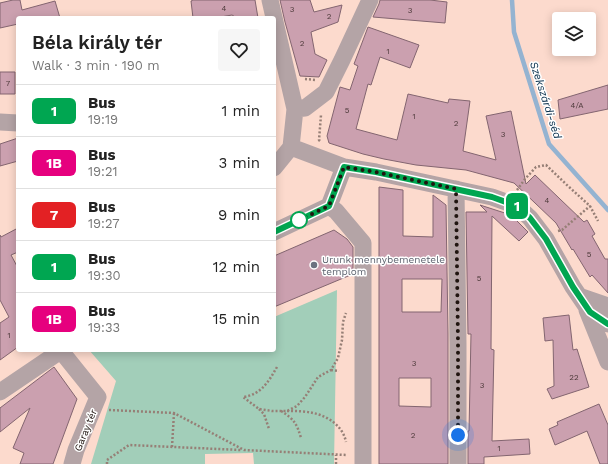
<!DOCTYPE html>
<meta charset="utf-8">
<style>
body{margin:0;font-family:"Work Sans",sans-serif;background:#f6f6f6;color:#222;height:100vh;display:flex;flex-direction:column;font-size:15px;white-space:nowrap}
*{box-sizing:border-box;margin:0}
p{font-size:13px;color:#767676}
.icon{flex:none;width:22px;height:22px;fill:none;stroke:currentColor;stroke-width:2;stroke-linecap:round;stroke-linejoin:round}
.map{position:relative;flex:1;overflow:hidden}
.details{position:absolute;left:16px;top:16px;width:260px;height:336px;display:flex;flex-direction:column;background:#fff;border-radius:4px;box-shadow:0 2px 10px #0003}
.details>*{flex:none}
.badge{padding:0 8px;border-radius:6px;font-size:14px;line-height:26px}
.buttons{position:absolute;left:552px;top:12px;display:grid;gap:8px}
.buttons a{display:grid;place-items:center;width:44px;height:44px;border-radius:4px;background:#fff;box-shadow:0 2px 10px #0003;font-size:20px}
.you{position:absolute;width:20px;height:20px;margin:-10px;border:3px solid #fff;border-radius:50%;background:#1a73e8;box-shadow:0 0 0 6px #1a73e833}
.map>.badge{position:absolute;translate:-50% -50%;box-shadow:0 0 0 2px #fff}
.round{display:grid;place-items:center;flex:none;width:42px;height:42px;border-radius:4px;background:#f6f6f6}
.headline{display:flex;align-items:center;justify-content:space-between;height:68px;padding:0 16px}
h1{font-size:19px;font-weight:600;line-height:30px}
ul{padding:0;list-style:none}
li{display:flex;align-items:center;gap:12px;height:52px;padding:0 16px;border-top:1px solid #e0e0e0}
li div{flex:1}
li b{display:block;font-size:15px}
li em{font-style:normal}
li .badge{min-width:44px;font-weight:700;text-align:center}
.map>svg:first-child{display:block}
.green{fill:#a2ceb9}
.lines{fill:none;stroke-linecap:round;stroke-linejoin:round}
.stream{stroke:#94b3d1;stroke-width:4.5}
.building{fill:#cba0af;stroke:#836570;fill-rule:evenodd}
.path{stroke:#967f76;stroke-width:2.5;stroke-dasharray:2 2;stroke-linecap:butt}
.minor{stroke:#b4a4a6;stroke-width:17}
.line-casing{stroke:#fff;stroke-width:9}
.line{stroke:#00a651;stroke-width:6}
.walk{stroke:#201510;stroke-width:4;stroke-dasharray:0 7.2}
.stop-dot{fill:#fff;stroke:#00a651;stroke-width:2}
.worship-dot{fill:#6b7280;stroke:#fff;stroke-width:1.5}
.labels{text-anchor:middle;stroke-width:3;stroke-linejoin:round;paint-order:stroke}
.number-label{font-size:8px;fill:#4b3838}
.worship-label{font-size:10px;fill:#5b616d;stroke:#fff;text-anchor:start}
.street-label{font-size:10px;fill:#201510;stroke:#fff}
.water-label{font-size:11px;font-style:italic;fill:#092f4c;stroke:#fff}
</style>
<div class="map">
<svg width="608" height="464" viewBox="0 0 608 464">
<rect width="100%" height="100%" fill="#fcdacd"/>
<!-- green -->
<path class="green" d="M337 290 334 464H254L253 453 205 454V464H91L116 381 89 350H274V317Z"/>
<g class="lines">
<!-- stream -->
<path class="stream" d="M512 0 514 32 549 144 608 210"/>
</g>
<!-- building -->
<path class="building" d="M13 0H20L22 10 55 1 60 18H18V24L0 28V3Z
M192 0H255L258 18H237L232 15 215 18H193L191 1H192Z
M280 0H310L314 12 342 5 338 22 311 32 315 54 327 60 319 77 300 76 285 22Z
M380 0H430L447 2 445 23 373 17 379 4Z
M368 27 419 45 410 68 380 57 371 85 368 84 356 129 397 140 408 94 448 103 449 99 470 101 463 151 496 160 486 116 511 111 526 184 535 175 584 222 587 220 595 234 592 236 605 259H608V293L592 275 590 277 573 249 572 250 556 223 514 183 466 170 416 165 384 159 363 154 329 143 327 136 340 87 350 90 358 66 354 64Z
M0 72H15V94H0Z
M608 85V109L560 119 558 100Z
M18 138V161L0 166V144Z
M379 187 403 190V236L433 237V195L446 205 448 334V464H379ZM402 279H442L441 312H402ZM399 378H431V407L399 406Z
M480 205 511 215 528 232 519 241 492 216 491 349 494 350 492 441 529 439 530 454 484 457V464H468V431H469L471 334H468L466 212H487Z
M18 228V252L11 255 18 268V347L0 360V323L9 317 0 300V235L1 237Z
M334 230 347 239 353 247V274L274 307V256Z
M569 315 573 350 577 349 589 387 552 399 547 389 554 386 553 340 545 341 543 318Z
M54 367 77 399 53 464H20L24 453 13 448 30 408 0 432V408Z
M599 404 608 425V464H600L587 431 555 445 549 429 558 425 557 422Z"/>
<g class="lines">
<!-- path -->
<path class="path" d="M305 79 316 80
M320 141 319 140 321 115
M517 190 525 179 536 167 546 165 568 186 590 206 598 221
M558 231 562 230 590 206
M277 367C269 381 261 395 243 397L259 409 272 411H287L297 406 305 397 318 377 331 370 338 358 342 340 343 322 346 313
M331 370 339 371
M259 409 264 414 269 429
M109 410 174 413 244 450 347 455
M281 411C294 419 297 424 301 438
M287 411C296 411 305 411 313 413 328 416 343 426 346 442
M172 447 174 413
M107 464V460L129 445 241 450
M336 464V455"/>
<!-- minor -->
<path class="minor" d="M270 0 295 109 291 147
M295 109 305 108 326 92 342 60 370 0
M0 122 18 123
M291 147 344 167 376 172 492 197 517 206 530 218 546 239 573 287 590 312 608 324
M274 168 291 147
M456 189 458 344V464
M329 206 336 211 363 243V464
M274 232 329 206 344 167
M579 296 608 306
M587 310 608 362
M61 351 98 397 76 450 72 464
M0 392 62 350"/>
</g>
<g class="lines">
<defs>
<path id="line" d="M274 232 329 206 344 167 376 172 492 197 517 206 530 218 546 239 573 287 590 312 608 324"/>
</defs>
<!-- line casing -->
<use href="#line" class="line-casing"/>
<!-- line -->
<use href="#line" class="line"/>
<!-- walk -->
<path class="walk" d="M299 220 329 206 344 167 376 172 456 189 458 344V435"/>
</g>
<!-- markers -->
<circle class="stop-dot" cx="299" cy="220" r="8"/>
<circle class="worship-dot" cx="314" cy="265" r="4"/>
<g class="labels">
<!-- number labels -->
<g class="number-label">
<text x="224" y="11">4</text>
<text x="292" y="12">3</text>
<text x="410" y="13">3</text>
<text x="329" y="19">2</text>
<text x="302" y="46">2</text>
<text x="388" y="54">1</text>
<text x="8" y="86">7</text>
<text x="577" y="108">4/A</text>
<text x="347" y="113">5</text>
<text x="414" y="119">1</text>
<text x="456" y="126">2</text>
<text x="503" y="137">3</text>
<text x="547" y="203">4</text>
<text x="589" y="257">5</text>
<text x="479" y="281">5</text>
<text x="9" y="338">1</text>
<text x="414" y="366">3</text>
<text x="574" y="380">22</text>
<text x="482" y="388">3</text>
<text x="413" y="438">2</text>
<text x="499" y="451">1</text>
</g>
<!-- worship labels -->
<g class="worship-label">
<text x="322" y="263">Urunk mennybemenetele<tspan x="322" dy="12">templom</tspan></text>
</g>
<!-- street labels -->
<g class="street-label">
<text transform="translate(85 430) rotate(-68)" y="4">Garay tér</text>
</g>
<!-- water labels -->
<g class="water-label">
<text transform="translate(546 100) rotate(72)" y="4">Szekszárdi-séd</text>
</g>
</g>
</svg>
<div class="buttons">
<a><svg class="icon" aria-label="layers" viewBox="0 0 24 24"><path d="M12 4l9 5-9 5-9-5zM3 14l9 5 9-5"/></svg></a>
</div>
<div class="you" style="left:458px;top:435px"></div>
<b class="badge" style="left:517px;top:206px;background:#00a651;color:#fff">1</b>
<section class="details">
<div class="headline"><div><h1>Béla király tér</h1><p>Walk · 3 min · 190 m</p></div><a class="round"><svg class="icon" aria-label="heart" viewBox="0 0 24 24"><path d="M12 20l-8-8c-3-5 5-10 8-4 3-6 11-1 8 4z"/></svg></a></div>
<ul>
<li><span class="badge" style="background:#00a651;color:#fff">1</span><div><b>Bus</b><p>19:19</p></div><em>1 min</em></li>
<li><span class="badge" style="background:#e6007e;color:#fff">1B</span><div><b>Bus</b><p>19:21</p></div><em>3 min</em></li>
<li><span class="badge" style="background:#e32124;color:#fff">7</span><div><b>Bus</b><p>19:27</p></div><em>9 min</em></li>
<li><span class="badge" style="background:#00a651;color:#fff">1</span><div><b>Bus</b><p>19:30</p></div><em>12 min</em></li>
<li><span class="badge" style="background:#e6007e;color:#fff">1B</span><div><b>Bus</b><p>19:33</p></div><em>15 min</em></li>
</ul>
</section>
</div>
